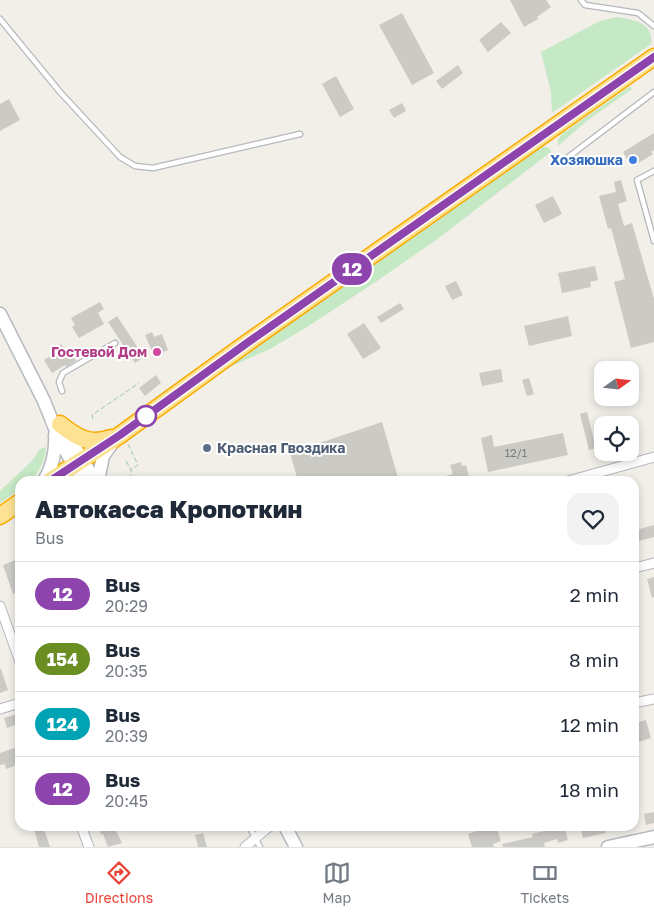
<!DOCTYPE html>
<meta charset="utf-8">
<style>
body{margin:0;font-family:"Golos Text",sans-serif;background:#f2f2f3;color:#1f2937;height:100vh;display:flex;flex-direction:column;font-size:19px;white-space:nowrap}
*{box-sizing:border-box;margin:0}
p{font-size:16px;color:#747a83}
.icon{flex:none;width:28px;height:28px;fill:none;stroke:currentColor;stroke-width:2;stroke-linecap:round;stroke-linejoin:round}
.map{position:relative;flex:1;overflow:hidden}
.drawer{position:absolute;left:15px;top:476px;width:624px;height:355px;display:flex;flex-direction:column;background:#fff;border-radius:15px;box-shadow:0 2px 8px #0003}
.drawer>*{flex:none}
.badge{padding:0 10px;border-radius:16px;font-size:18px;line-height:32px}
.needle{width:32px;rotate:75deg}
.buttons{position:absolute;left:594px;top:361px;display:grid;gap:10px}
.buttons a{display:grid;place-items:center;width:45px;height:45px;border-radius:10px;background:#fff;box-shadow:0 2px 8px #0003;font-size:25px}
.map>.badge{position:absolute;translate:-50% -50%;box-shadow:0 0 0 2px #fff}
.round{display:grid;place-items:center;flex:none;width:52px;height:52px;border-radius:15px;background:#f2f2f3}
.summary{display:flex;align-items:center;justify-content:space-between;height:85px;padding:0 20px}
h1{font-size:24px;font-weight:800;line-height:38px}
ul{padding:0;list-style:none}
li{display:flex;align-items:center;gap:15px;height:65px;padding:0 20px;border-top:1px solid #e0e1e3}
li div{flex:1}
li b{display:block;font-size:19px}
li em{font-style:normal}
li .badge{min-width:55px;font-weight:700;text-align:center}
.dock{display:flex;justify-content:space-around;align-items:center;height:70px;border-top:1px solid #e0e1e3;background:#fff;font-size:14px;color:#747a83}
.dock a{display:grid;justify-items:center;gap:2px}
.dock .on{color:#ea4335}
.map>svg:first-child{display:block}
.green{fill:#c5e8c5}
.building{fill:#cccac5}
.lines{fill:none;stroke-linecap:round;stroke-linejoin:round}
.lane-casing{stroke:#b5b8bc;stroke-width:7}
.street-casing{stroke:#b5b8bc;stroke-width:11}
.secondary-casing{stroke:#b6babf;stroke-width:15}
.highway-casing{stroke:#f9ab00;stroke-width:19}
.path{stroke:#9cc7a9;stroke-width:1;stroke-dasharray:5 2.5;stroke-linecap:butt}
.lane{stroke:#fff;stroke-width:4.5}
.street{stroke:#fff;stroke-width:9}
.secondary{stroke:#fff;stroke-width:12}
.highway{stroke:#fde293;stroke-width:16}
.line-casing{stroke:#fff;stroke-width:11}
.line{stroke:#8e44ad;stroke-width:8}
.shop-dot{fill:#3f7fe0;stroke:#fff;stroke-width:2}
.hotel-dot{fill:#d1479c;stroke:#fff;stroke-width:2}
.stop-dot{fill:#fff;stroke:#8e44ad;stroke-width:2.5}
.service-dot{fill:#5c6f8a;stroke:#fff;stroke-width:2}
.labels{text-anchor:middle;stroke-width:4;stroke-linejoin:round;paint-order:stroke}
.number-label{font-size:11px;fill:#7a7d7f}
.shop-label{font-size:14px;font-weight:bold;fill:#366cbe;stroke:#fff;text-anchor:end}
.hotel-label{font-size:14px;font-weight:bold;fill:#b23c85;stroke:#fff;text-anchor:end}
.service-label{font-size:14px;font-weight:bold;fill:#4e5e75;stroke:#fff;text-anchor:start}
</style>
<div class="map">
<svg width="654" height="847" viewBox="0 0 654 847">
<rect width="100%" height="100%" fill="#f1efe8"/>
<!-- green -->
<path class="green" d="M617 17C633 20 654 22 651 44L552 113 551 92 541 52 600 21Z
M630 86 632 89 588 120 558 146V140L561 135Z
M541 146 549 148 551 152 436 240 377 281 307 327 270 349 225 369Z
M46 447C45 462 40 470 30 481H20V489L0 503V491L32 461 40 449Z"/>
<!-- building -->
<path class="building" d="M510 0H546L551 7 537 17 538 19 524 27Z
M402 13 434 73 412 85 379 25Z
M501 22 511 33 488 52 479 40Z
M458 65 463 73 442 89 436 81Z
M336 76 354 109 340 117 322 84Z
M9 99 20 120 0 131V104Z
M402 103 406 111 394 118 389 110Z
M654 133V150L651 152 653 154 637 164 636 161 630 164 623 152Z
M621 180 627 201 618 204 624 226 632 223 654 299V342L631 348 614 282 625 279 611 228 608 229 599 196 616 192 614 182Z
M553 196 562 214 544 223 535 205Z
M595 266 598 280 590 282 591 287 562 293 558 273Z
M456 281 463 295 452 300 445 286Z
M100 302 104 309 98 313 104 324 79 338 72 327 75 325 71 318Z
M400 303 404 309 381 323 377 317Z
M117 316 144 357 135 363 108 322Z
M568 316 572 336 529 346 524 326Z
M364 323 381 348 363 359 347 334Z
M152 332 154 337 162 334 168 350 154 356 145 335Z
M61 344 68 356 72 353 76 361 66 367 65 365 52 373 44 360 57 352 55 348Z
M501 369 503 382 482 386 479 373Z
M156 375 161 383 145 396 139 388Z
M529 378 534 394 527 396 522 380Z
M587 412 596 448 589 450 580 414Z
M382 422 399 481H298L290 453Z
M563 433 568 455 488 472 481 438 492 435 494 447Z
M461 462 462 466 466 465 470 481H434V479L453 474 450 465Z
M654 525V537L639 541 636 530Z
M18 559 20 565V591L13 594 3 565Z
M654 577V597L652 598 647 579Z
M0 669H1L8 690 0 693Z
M17 714 20 723 7 728 4 718Z
M646 720 651 738 635 743 634 723Z
M20 746V764L6 769 5 764 0 765V753Z
M654 812V823L646 825 644 814Z
M43 826 50 847H39L34 829Z
M98 826H114L122 843 108 847 103 834 101 835Z
M483 826H496L501 841 493 844 494 847H472L468 834 479 830 478 828Z
M564 826 568 840 558 843 557 839 544 843 545 847H503L502 844 533 837 532 834Z
M580 826H604L606 833 583 838Z
M203 833 207 847H198L195 835Z"/>
<g class="lines">
<defs>
<path id="lane" d="M581 0 585 5 638 13 654 26
M0 19 60 92 120 157 135 166 153 168 300 134
M567 158 654 92
M654 171 637 180 654 241
M62 391 59 382 63 373 115 343
M249 826 260 847"/>
<path id="street" d="M568 481 654 457
M634 568 654 563
M0 606 20 662
M634 703 654 699
M0 709 20 703
M81 826 89 847
M245 847 270 826"/>
<path id="secondary" d="M0 314 44 401 60 441 83 481
M64 429 95 481
M44 481C53 466 56 452 55 435
M98 481 103 456 113 442
M285 826 296 847
M608 847 654 837"/>
<path id="highway" d="M60 424C76 437 90 446 111 438
M50 481 120 435 247 343 654 57
M0 516 20 502"/>
</defs>
<!-- lane casing -->
<use href="#lane" class="lane-casing"/>
<!-- street casing -->
<use href="#street" class="street-casing"/>
<!-- secondary casing -->
<use href="#secondary" class="secondary-casing"/>
<!-- highway casing -->
<use href="#highway" class="highway-casing"/>
<!-- path -->
<path class="path" d="M93 419 92 415 139 383
M128 444 138 465 131 470
M126 461 131 470V481"/>
<!-- lane -->
<use href="#lane" class="lane"/>
<!-- street -->
<use href="#street" class="street"/>
<!-- secondary -->
<use href="#secondary" class="secondary"/>
<!-- highway -->
<use href="#highway" class="highway"/>
</g>
<g class="lines">
<defs>
<path id="line" d="M50 481 120 435 247 343 654 57"/>
</defs>
<!-- line casing -->
<use href="#line" class="line-casing"/>
<!-- line -->
<use href="#line" class="line"/>
</g>
<!-- markers -->
<circle class="shop-dot" cx="633" cy="160" r="5"/>
<circle class="hotel-dot" cx="157" cy="352" r="5"/>
<circle class="stop-dot" cx="146" cy="416" r="10"/>
<circle class="service-dot" cx="207" cy="448" r="5"/>
<g class="labels">
<!-- number labels -->
<g class="number-label">
<text x="516" y="457">12/1</text>
</g>
<!-- shop labels -->
<g class="shop-label">
<text x="623" y="165">Хозяюшка</text>
</g>
<!-- hotel labels -->
<g class="hotel-label">
<text x="147" y="357">Гостевой Дом</text>
</g>
<!-- service labels -->
<g class="service-label">
<text x="217" y="453">Красная Гвоздика</text>
</g>
</g>
</svg>
<div class="buttons">
<a><svg class="needle" viewBox="-14 -14 28 28"><path d="M0-13l5 13h-10z" fill="#e53935"/><path d="M0 13l5-13h-10z" fill="#747a83"/></svg></a>
<a><svg class="icon" aria-label="locate" viewBox="0 0 24 24"><circle cx="12" cy="12" r="6"/><path d="M12 2v4M12 18v4M2 12h4M18 12h4"/></svg></a>
</div>
<b class="badge" style="left:352px;top:269px;background:#8e44ad;color:#fff">12</b>
<section class="drawer">
<div class="summary"><div><h1>Автокасса Кропоткин</h1><p>Bus</p></div><a class="round"><svg class="icon" aria-label="heart" viewBox="0 0 24 24"><path d="M12 20l-8-8c-3-5 5-10 8-4 3-6 11-1 8 4z"/></svg></a></div>
<ul>
<li><span class="badge" style="background:#8e44ad;color:#fff">12</span><div><b>Bus</b><p>20:29</p></div><em>2 min</em></li>
<li><span class="badge" style="background:#6b8e23;color:#fff">154</span><div><b>Bus</b><p>20:35</p></div><em>8 min</em></li>
<li><span class="badge" style="background:#00a3b4;color:#fff">124</span><div><b>Bus</b><p>20:39</p></div><em>12 min</em></li>
<li><span class="badge" style="background:#8e44ad;color:#fff">12</span><div><b>Bus</b><p>20:45</p></div><em>18 min</em></li>
</ul>
</section>
</div>
<nav class="dock">
<a class="on"><svg class="icon" aria-label="directions" viewBox="0 0 24 24"><path d="M12 3l9 9-9 9-9-9zM9 14v-3h6M13 9l2 2-2 2"/></svg>Directions</a>
<a><svg class="icon" aria-label="map" viewBox="0 0 24 24"><path d="M3 6l6-2 6 2 6-2v14l-6 2-6-2-6 2zM9 4v14M15 6v14"/></svg>Map</a>
<a><svg class="icon" aria-label="tickets" viewBox="0 0 24 24"><path d="M3 7h18v10H3zM15 7v10"/></svg>Tickets</a>
</nav>
